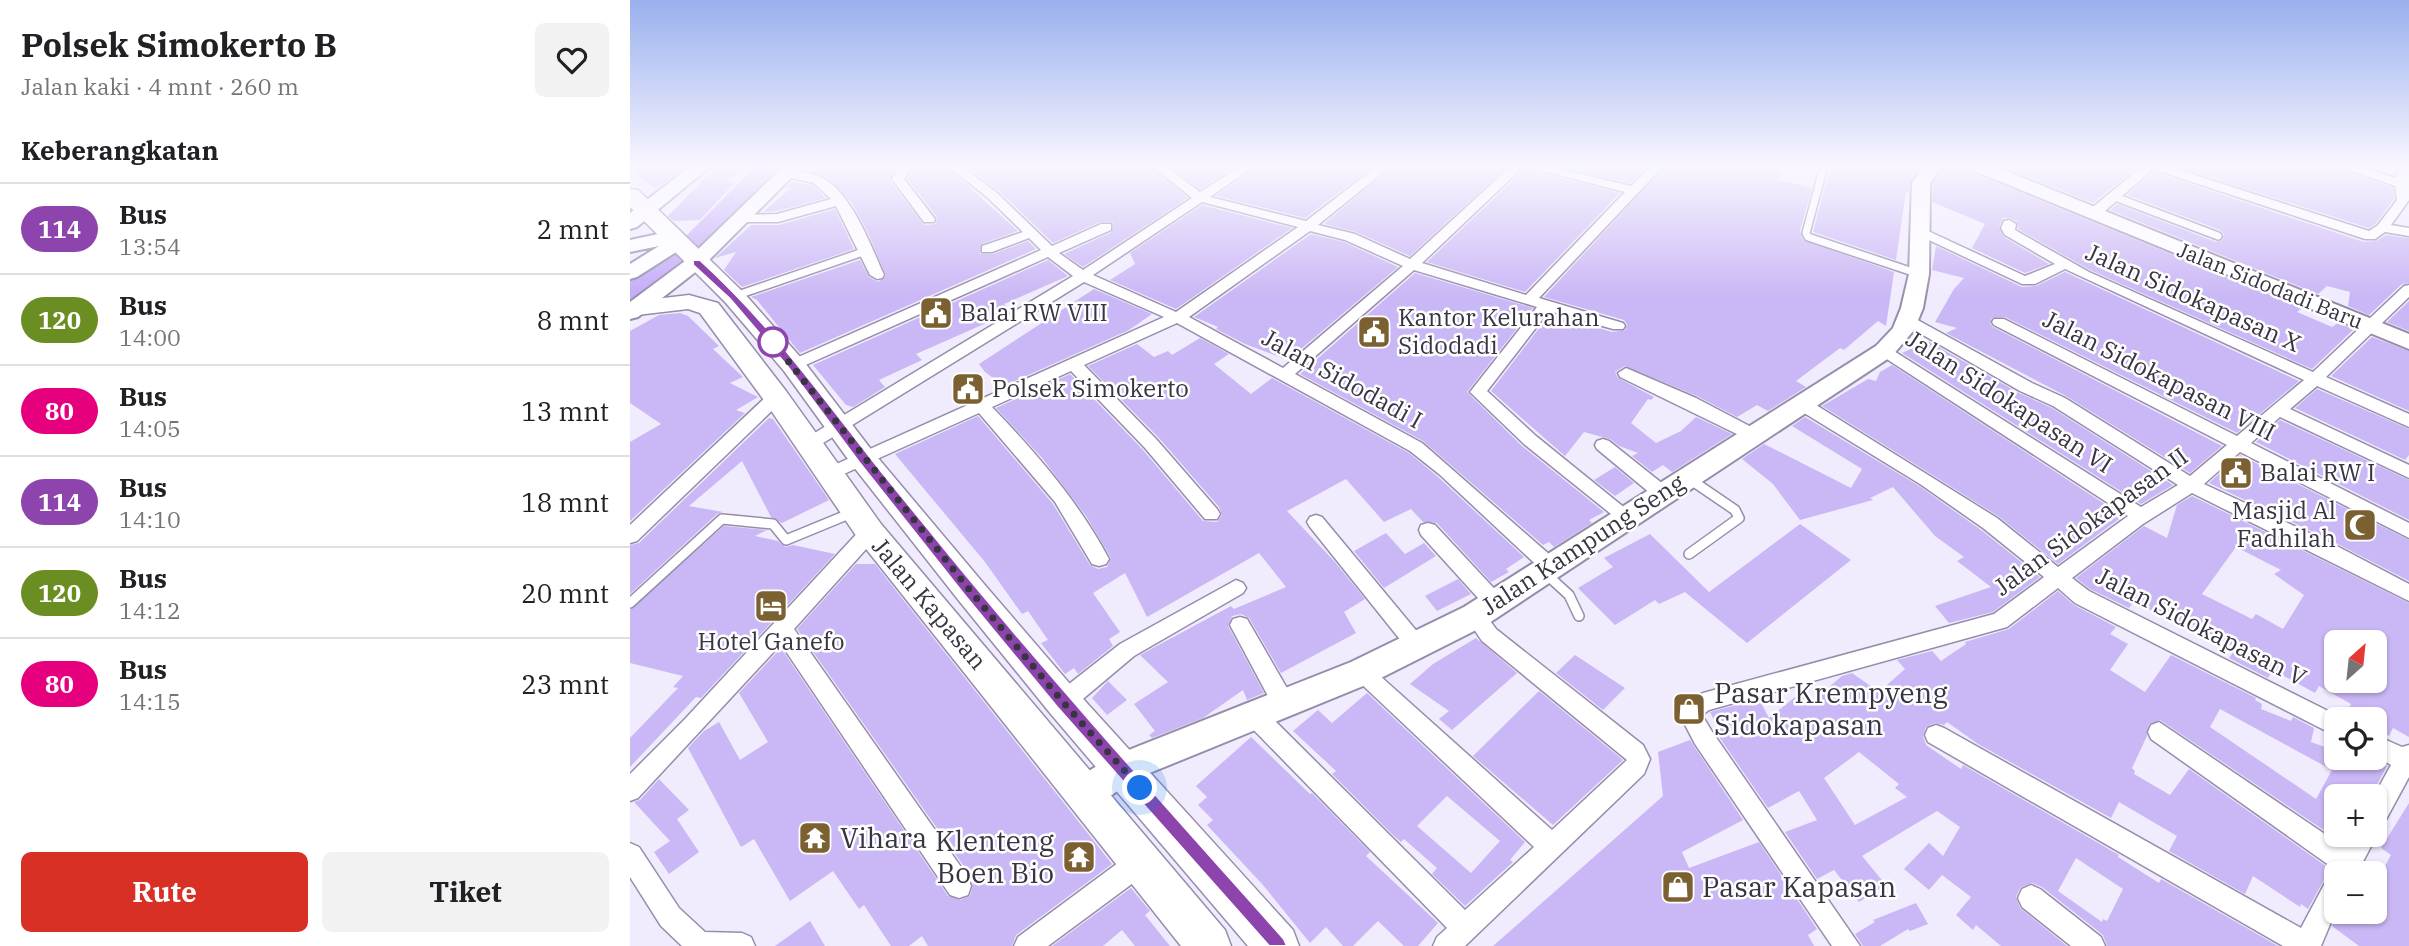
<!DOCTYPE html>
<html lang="id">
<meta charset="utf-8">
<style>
body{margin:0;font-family:"IBM Plex Serif",serif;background:#f2f2f2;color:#202124;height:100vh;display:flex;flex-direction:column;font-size:26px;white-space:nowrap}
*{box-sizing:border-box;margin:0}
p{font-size:23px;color:#757577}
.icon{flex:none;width:38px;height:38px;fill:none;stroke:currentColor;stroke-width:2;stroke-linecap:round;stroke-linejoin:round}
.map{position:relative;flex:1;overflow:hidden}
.side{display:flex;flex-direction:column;background:#fff;width:630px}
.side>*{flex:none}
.badge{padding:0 14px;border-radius:23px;font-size:24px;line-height:46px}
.needle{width:46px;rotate:27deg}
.buttons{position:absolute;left:1694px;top:630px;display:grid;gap:14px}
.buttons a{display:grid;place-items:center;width:63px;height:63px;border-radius:10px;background:#fff;box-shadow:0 2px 5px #0004;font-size:35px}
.you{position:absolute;width:35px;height:35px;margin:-18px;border:5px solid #fff;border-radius:50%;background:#1a73e8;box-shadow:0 0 0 10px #1a73e833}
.map>.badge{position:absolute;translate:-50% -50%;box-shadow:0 0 0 4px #fff}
h2{padding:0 21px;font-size:26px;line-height:63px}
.round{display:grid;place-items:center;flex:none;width:74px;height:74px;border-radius:10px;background:#f2f2f2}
.headline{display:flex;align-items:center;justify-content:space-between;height:119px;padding:0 21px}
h1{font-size:33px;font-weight:700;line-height:52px}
.cta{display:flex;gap:14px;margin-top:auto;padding:14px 21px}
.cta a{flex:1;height:80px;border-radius:10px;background:#d93025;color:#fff;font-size:28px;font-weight:700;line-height:80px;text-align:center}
.cta a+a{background:#f2f2f2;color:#202124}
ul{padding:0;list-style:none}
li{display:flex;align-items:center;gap:21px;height:91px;padding:0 21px;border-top:2px solid #e0e0e0}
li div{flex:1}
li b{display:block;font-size:26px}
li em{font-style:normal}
li .badge{min-width:77px;font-weight:700;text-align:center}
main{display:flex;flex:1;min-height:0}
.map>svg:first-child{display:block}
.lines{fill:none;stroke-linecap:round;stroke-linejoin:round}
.river{fill:#c3abf8;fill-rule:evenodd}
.building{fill:#cab7f5;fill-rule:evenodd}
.lane-far1-casing{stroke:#968daa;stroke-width:10}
.lane-casing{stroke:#968daa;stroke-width:12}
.street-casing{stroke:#968daa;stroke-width:3}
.secondary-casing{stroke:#968daa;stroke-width:4}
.primary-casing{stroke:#968daa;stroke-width:3}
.lane-far1{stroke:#fff;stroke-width:7}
.lane{stroke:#fff;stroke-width:9}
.street{fill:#fff;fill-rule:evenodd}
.secondary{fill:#fff;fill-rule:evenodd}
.primary{fill:#fff;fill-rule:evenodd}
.line{fill:#8e44ad;stroke:#fff;stroke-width:2}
.walk{stroke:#383441;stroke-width:7;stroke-dasharray:0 12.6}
.stop-dot{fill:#fff;stroke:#8e44ad;stroke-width:3.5}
.labels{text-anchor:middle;stroke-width:5;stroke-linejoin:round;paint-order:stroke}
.far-street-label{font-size:21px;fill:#383441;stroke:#fff}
.street-label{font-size:24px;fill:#383441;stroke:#fff}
.poi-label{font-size:24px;fill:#383441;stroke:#fff;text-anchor:start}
.near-poi-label{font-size:28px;fill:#383441;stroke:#fff;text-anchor:start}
</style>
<main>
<section class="side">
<div class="headline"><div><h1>Polsek Simokerto B</h1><p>Jalan kaki · 4 mnt · 260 m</p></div><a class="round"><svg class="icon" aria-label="heart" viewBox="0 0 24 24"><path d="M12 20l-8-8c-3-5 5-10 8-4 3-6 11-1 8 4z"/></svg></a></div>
<h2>Keberangkatan</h2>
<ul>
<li><span class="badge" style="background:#8e44ad;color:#fff">114</span><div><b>Bus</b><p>13:54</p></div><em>2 mnt</em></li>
<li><span class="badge" style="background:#6b8e23;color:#fff">120</span><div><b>Bus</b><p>14:00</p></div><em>8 mnt</em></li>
<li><span class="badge" style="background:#e6007e;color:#fff">80</span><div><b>Bus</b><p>14:05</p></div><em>13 mnt</em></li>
<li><span class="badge" style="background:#8e44ad;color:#fff">114</span><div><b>Bus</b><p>14:10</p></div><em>18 mnt</em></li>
<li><span class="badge" style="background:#6b8e23;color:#fff">120</span><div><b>Bus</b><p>14:12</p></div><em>20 mnt</em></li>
<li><span class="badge" style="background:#e6007e;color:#fff">80</span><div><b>Bus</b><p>14:15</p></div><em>23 mnt</em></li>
</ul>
<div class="cta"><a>Rute</a><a>Tiket</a></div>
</section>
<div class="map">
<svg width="1779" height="946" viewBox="0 0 1779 946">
<rect width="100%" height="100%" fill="#f1ebfe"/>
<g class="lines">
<!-- river -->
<path class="river" d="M127 165H154L68 256 11 296 0 299V277L48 244Z"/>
</g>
<!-- building -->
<path class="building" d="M1 165H58L35 183 25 187 15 182Z
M88 165H114L97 182 106 181 70 220 44 221 38 216Z
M197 165H257L263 172 260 181 294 225 306 224 307 217 277 179 283 170 278 165H315L388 231 351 244 350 254H363L398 241 406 249 170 353 127 300 121 297 230 260 239 277 248 282 256 276 238 233 222 203 201 181 183 171Z
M334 165H519L558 198 453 267 434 254 482 232 483 222H470L423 243 368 190Z
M538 165H609L570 189Z
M628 165H745L675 218 586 196Z
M764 165H879L780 256 726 232 694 224Z
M922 165H1019L1000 183Z
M1036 165H1130L1153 172 1148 180 1182 188 1170 231 1173 240 1264 272 1256 326 1248 321 1214 350 1210 348 1166 381 1176 387 1138 411 1127 405 1107 417 1067 396 995 366 985 372 988 378 1024 397 1021 400 1018 399 1001 423 1026 443 1051 431 1066 417 1102 434 1042 472 1033 465 1022 472 1002 456 1008 453 989 446 980 439 954 432 935 456 861 391 920 314 982 332 995 330 997 325 994 320 914 297Z
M1209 165H1292L1280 181 1279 193 1276 191 1266 260 1183 232 1197 179Z
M1316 165H1334L1339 171 1672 308 1667 312 1702 327 1708 323 1724 329 1682 369 1460 270 1388 229 1387 222 1380 218H1373L1369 227 1374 237 1419 264 1395 273 1342 248 1355 224 1302 202 1303 184Z
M1367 165H1510L1463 203Z
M1541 165H1703L1763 188 1764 199 1746 223 1739 228Z
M895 169 990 193 895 292 797 262Z
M1524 172 1734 242 1746 241 1756 235 1779 238V283L1772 284 1739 315 1718 306 1720 292 1697 286 1688 294 1480 210 1487 204 1586 242 1592 240 1594 234 1590 230 1497 195Z
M161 182 183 185 196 198 147 211 133 212 161 188H155Z
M572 205 662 228 546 309 480 280 505 264 500 253Z
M205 209 224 249 112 287 94 270 106 252 85 258 121 225H149Z
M681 234 714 242 768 267 658 360 615 344 586 329 588 327 564 317Z
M1306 246 1392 287 1406 286 1435 272 1669 381 1607 433 1375 317 1362 318 1360 323 1363 327 1592 446 1560 473 1436 396 1316 333 1327 328 1305 322 1324 289 1334 278 1302 270Z
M418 260 438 276 374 304 381 311 370 317 286 354 292 360 249 380 255 387 223 407 216 405 183 365Z
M785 273 903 308 837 392 892 446 974 512 959 520 962 523 924 547 919 542 913 545 793 441 670 374Z
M464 289 522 314 499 330 374 386 355 372 349 364Z
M1779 301V331L1757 322Z
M50 313 58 316 89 346 83 349 113 377 100 383 128 397 106 410 115 413 0 521V442L31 424 0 403V331L29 315Z
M1742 337 1779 351V411L1701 376Z
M570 338 599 354 584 364 621 394 642 378 779 453 807 476 894 557 876 569 879 572 861 582 807 523 793 522 781 509 754 522 716 479 657 511 704 561 735 599 714 612 726 633 651 673 619 618 611 614 602 616 598 626 634 693 617 700 613 690 573 718 522 738 519 735 525 731 504 704 538 682 510 655 601 606 604 609 656 587 629 553 517 617 495 573 463 593 490 632 479 639 483 646 448 674 444 668 435 674 411 643 418 640 398 611 392 614 355 562 265 454 348 416 423 504 460 565 468 569 477 567 481 558 456 516 413 459 366 408 440 374 513 450 573 521 587 522 592 515 589 507 529 438 458 366 507 344 524 357 538 351 542 355Z
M1298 341 1389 393 1422 408 1543 485 1511 504 1272 353Z
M1262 365 1493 516 1428 564 1368 516 1192 406 1238 379 1246 381 1250 372Z
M1687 389 1779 429V455L1775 460 1665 408Z
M1175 417 1289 486 1351 530 1410 577 1363 612 1319 623 1305 606 1361 587 1327 561 1334 557 1305 536 1263 487 1240 498 1243 500 1170 520 1143 484 1112 459 1134 444 1221 488 1232 469 1162 426Z
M139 418 143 419 199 500 152 523 141 517 112 461 59 506 93 512 87 514 0 594V545L9 543Z
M1650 420 1779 480V520L1626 442Z
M1610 455 1779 540V581L1704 542 1579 483Z
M985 467 1004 483 985 496 964 480Z
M1562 496 1779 603V737L1763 728 1759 736 1745 728V719H1730L1717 712 1721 704 1689 686 1685 693 1643 670 1638 678 1599 658 1606 648 1559 623 1556 629 1504 601 1499 608 1460 589 1446 578 1514 526 1537 538 1547 505ZM1606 547 1651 570 1644 574 1674 595 1653 629 1626 614 1622 619 1572 594ZM1706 642H1757L1745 670V681H1740L1737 686 1727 681H1706Z
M1170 524 1221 560 1117 643 1055 592 1029 604 1025 600 985 625 948 588 983 567 974 558 1020 534 1079 592Z
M94 526 137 530 125 536 148 541 155 547 163 545 205 554 71 698 66 697 0 767V738L48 688 43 687 53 676 0 663V610Z
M756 533 775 554 794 543 806 556 754 588 724 551Z
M226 564H245L482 864 386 935 382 946H298L292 936 279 946H261L234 905 229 909 203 871 160 901 124 839 111 847 58 748 74 731 89 722 110 760 138 742 109 693 151 648 318 896 330 900 340 896 343 885 340 875 167 629Z
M828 579 841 594 807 611 795 596Z
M1428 591 1444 605 1486 627 1480 634 1498 644 1480 670 1515 692 1541 655 1626 698 1625 700 1632 704 1631 709 1661 721 1663 717 1684 728 1681 742 1706 751V758H1743L1757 766 1741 796H1706V835H1719L1713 843 1530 720 1519 724 1517 736 1502 768 1505 771 1504 774 1540 795 1559 769 1700 869 1678 909 1671 904 1670 907 1623 876 1615 894 1539 851 1547 836 1489 802 1481 818 1348 744 1317 722 1314 725 1305 723 1296 727 1293 736 1296 745 1331 769 1333 765 1489 855 1488 857 1529 883 1531 879 1648 946H1477L1473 935 1412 887 1402 883 1390 888 1386 897 1390 908 1437 946H1371L1346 925 1343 930 1326 915 1341 897 1312 875 1299 890 1274 869 1299 843 1313 856 1330 827 1307 811 1232 856 1256 885 1229 902 1204 870 1187 879 1155 832 1187 820 1169 791 1138 808 1085 731 1089 730 1080 712 1129 699 1139 718 1170 693 1181 702 1212 676 1222 673 1249 692 1275 669 1267 660 1302 651 1311 661 1336 644 1335 642 1379 629ZM1590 709 1702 770 1686 799 1580 727ZM1229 752 1269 784 1265 788 1277 797 1225 825 1194 778ZM1446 858 1493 889 1477 921 1473 919 1472 922 1428 891Z
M846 638 887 673 822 730 809 719 819 711 780 684 803 664Z
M945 655 995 688 973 710 926 673Z
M478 681 497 700 477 715 462 698Z
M909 691 993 760 923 825 843 756Z
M737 693 895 842 880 860 883 862 835 906 802 874 807 868 774 839 771 842 764 836 702 774 706 771 663 731 688 710 702 723ZM817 796 870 841 841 873 787 826Z
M621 737 680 794 682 793 740 852 736 856 808 923 788 946H774L748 921 723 946H713L696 927 680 943 633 885 577 825 583 820 568 805 577 797 566 786Z
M1060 740 1113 820 1052 852 1059 868 1129 842 1187 929 1178 935 1184 946H863L1033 796 1028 752Z
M29 779 59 810 47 819 69 852 39 874 24 852 40 841 4 802 10 800Z
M1779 803V946H1729L1702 926 1708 912H1745V885L1761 855 1751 848Z
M501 888 520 911 515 915 540 946H505L492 930 473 946H422Z
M1286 903 1298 924 1280 931 1278 929 1250 946H1233L1225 934 1245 922 1243 920Z
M180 921 195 946H145Z"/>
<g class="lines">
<defs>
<path id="lane-far1" d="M1194 166 1176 233 1178 237 1289 274
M1485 197 1588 236
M105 296 236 251"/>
<path id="lane" d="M1058 478 1105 510 1109 518 1059 554
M915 573 939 595 949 616
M0 603 92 519 143 524 156 540 224 512"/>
<path id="street" d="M259 165C266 164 275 163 280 170L274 179 305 219 304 222H294L262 179 267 171Z
M317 165H330L366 192 422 246 471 224H481V230L429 253 453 270 562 198 521 165H534L570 192 613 165H626L580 197 676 221 749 165H762L688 225 725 234 780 259 882 165H912L1001 186 1022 165H1034L909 298 993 323 995 326 993 329H983L919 311 857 391 906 436 1006 517 1003 522H991L894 444 840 392 907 307 784 270 665 374 792 443 928 562 931 567 928 572 921 574 914 572 809 474 780 451 547 323 454 365 527 440 587 509 590 514 587 519H575L515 448 441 371 362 407C407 454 448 501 479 559L476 564 469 566 462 564 425 502 349 413 205 478H193L190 474 193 470 534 317 454 282 185 448H173L171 444 173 440 443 276 418 257 169 368H157L155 365 157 362 411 250 399 238 362 252H352V246L393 232 358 198ZM894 166 995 192 896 295 792 263ZM572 202 668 227 546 312 463 275ZM680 231 715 240 773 266 653 368 559 317Z
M1514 165H1534L1739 231 1748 225 1767 200 1765 186 1706 165H1723L1766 178 1769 165H1779V200L1761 225 1779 228V236L1755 232 1745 239H1735L1523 169 1468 217H1458V211Z
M156 169C167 171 178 172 188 176 220 188 241 246 254 275L252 278 247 279 240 275 206 206 148 222H105L104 219 110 215 147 214 201 199 184 183 152 176 150 173Z
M1379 220 1386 224 1385 230 1459 272 1683 372 1774 286 1779 285V297L1696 377 1779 414V427L1687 386 1660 409 1779 465V478L1650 417 1621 443 1779 523V538L1610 452 1574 484 1703 544 1779 584V601L1562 493 1513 524 1442 578 1459 591 1714 719H1706V736L1445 603 1428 588 1377 627 1079 710 1072 715 1081 730 1230 946H1202L1065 744 1050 715 1054 703 1073 693 1364 614 1414 577 1353 528 1290 484 1166 408 1164 404 1166 400H1178L1367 518 1428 567 1498 516 1249 354 1246 351 1249 348H1259L1511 507 1548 485 1423 406 1390 391 1274 324 1272 321 1274 318H1284L1402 383 1435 398 1560 476 1597 445 1364 325 1362 322 1364 319H1374L1607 436 1674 380 1435 269 1405 284H1392L1284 233 1291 229 1296 230 1395 276 1425 264 1375 235 1371 228 1374 221Z
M996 368 1066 398 1129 431 1131 435 1129 439H1117L990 377 988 373Z
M146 392 154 397 152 401 7 541 0 543V525L140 393Z
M973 439 979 441 1038 488 1041 493 1038 498H1026L967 449 965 445 967 441Z
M686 515 692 517 794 640 797 646 794 652 787 655 780 652 680 527 677 522 680 517Z
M798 523 805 525 872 597 875 603 872 609 865 611 858 609 791 535 789 530 791 525Z
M240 525 247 527 249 532 247 537 164 629 338 877 341 886 338 895 329 898 320 895 151 644 8 798 0 801V774L55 719 233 527Z
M606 580 613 583 616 588 613 593 504 656 441 709 433 711 425 709 422 702 425 695 490 644Z
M845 608 852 610 866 629 1013 745 1020 759 1014 774 835 946H803L807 937 817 928 617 723 614 716 617 709 625 706 633 709 835 910 904 847 725 678 721 672 725 666 732 663 739 666 922 830 997 760 852 641 835 616 838 610Z
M610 617 617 619 662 697 665 704 662 711 654 713 646 711 600 625 603 619Z
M1529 722 1714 847 1722 835H1745V830L1747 835 1727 873H1706V910L1691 946H1653L1298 742 1295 735 1298 728 1306 725 1314 728 1671 928 1703 868 1521 739 1518 732 1521 725Z
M1745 735 1772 747 1779 745V777L1753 825 1745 828 1744 796 1761 765 1745 756Z
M0 843 9 847 49 908 75 932 112 933 121 937 125 946H52L31 926 0 877Z
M509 851 518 854 521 863 518 872 418 946H384L388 937 500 854Z
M1401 885 1410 889 1471 937 1475 946H1441L1392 907 1388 898 1392 889Z"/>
<path id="secondary" d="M62 165H82L7 227 0 229V213Z
M155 165H174L73 266 8 317 0 319V302L59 258Z
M1295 165H1313L1300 183 1299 274 1293 308 1284 330 1262 356 856 625 743 682 505 779 467 805 455 809 443 805 438 793 443 781 481 757 721 662 834 607 1246 346 1263 328 1271 308 1279 274 1282 183Z
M1337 165H1361L1779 334V349L1340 169Z
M42 231C50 233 53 237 57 243L54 247 7 277 0 279V264L29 246 0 252V240Z"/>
<path id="primary" d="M0 189 8 190 113 292 172 359 243 452 354 584 446 691 663 930 669 946H618L420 713 330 602 223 466 154 371 95 302 0 207Z
M59 295 88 303 156 391 251 524 595 930 601 946H551L229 540 136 403 70 313 58 309 7 315 0 314V302Z"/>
</defs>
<!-- lane-far1 casing -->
<use href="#lane-far1" class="lane-far1-casing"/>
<!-- lane casing -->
<use href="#lane" class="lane-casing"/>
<!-- street casing -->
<use href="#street" class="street-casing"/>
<!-- secondary casing -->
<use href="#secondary" class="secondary-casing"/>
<!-- primary casing -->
<use href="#primary" class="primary-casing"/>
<!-- lane-far1 -->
<use href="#lane-far1" class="lane-far1"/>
<!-- lane -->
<use href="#lane" class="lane"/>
<!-- street -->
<use href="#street" class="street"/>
<!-- secondary -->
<use href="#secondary" class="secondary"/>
<!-- primary -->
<use href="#primary" class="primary"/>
</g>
<!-- sky -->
<linearGradient id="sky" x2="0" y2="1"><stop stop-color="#99b0ee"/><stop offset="0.56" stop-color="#f9f6ff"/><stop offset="1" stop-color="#f9f6ff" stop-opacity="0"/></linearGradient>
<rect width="1779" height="297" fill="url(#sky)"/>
<!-- line -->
<path class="line" d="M63 260H70C134 318 184 385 236 452 262 486 290 518 316 551 425 684 540 811 654 939L657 946H639L427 707 336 597 229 462 158 367 100 299 63 265Z"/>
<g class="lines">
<!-- walk -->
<path class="walk" d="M143 342 342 593 433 702 510 788"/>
</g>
<!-- icons -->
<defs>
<symbol id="civic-square" viewBox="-11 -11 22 22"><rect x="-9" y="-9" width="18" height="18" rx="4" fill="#7b6132" stroke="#fff"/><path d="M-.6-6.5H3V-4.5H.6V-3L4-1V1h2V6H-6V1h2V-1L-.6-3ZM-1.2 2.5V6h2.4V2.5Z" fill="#fff"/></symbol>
<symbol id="mosque-square" viewBox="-11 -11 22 22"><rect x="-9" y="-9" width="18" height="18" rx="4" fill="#7b6132" stroke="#fff"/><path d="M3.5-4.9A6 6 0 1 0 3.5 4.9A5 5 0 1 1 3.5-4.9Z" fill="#fff"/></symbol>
<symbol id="hotel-square" viewBox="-11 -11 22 22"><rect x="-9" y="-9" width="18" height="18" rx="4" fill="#7b6132" stroke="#fff"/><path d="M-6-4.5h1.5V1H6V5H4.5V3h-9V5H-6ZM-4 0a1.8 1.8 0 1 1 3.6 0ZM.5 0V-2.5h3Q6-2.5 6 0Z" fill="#fff"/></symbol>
<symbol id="shop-square" viewBox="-11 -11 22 22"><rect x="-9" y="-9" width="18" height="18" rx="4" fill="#7b6132" stroke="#fff"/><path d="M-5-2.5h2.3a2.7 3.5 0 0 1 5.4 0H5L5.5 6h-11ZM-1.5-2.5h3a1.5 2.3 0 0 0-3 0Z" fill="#fff"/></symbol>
<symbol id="temple-square" viewBox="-11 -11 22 22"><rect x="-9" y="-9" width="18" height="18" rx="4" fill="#7b6132" stroke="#fff"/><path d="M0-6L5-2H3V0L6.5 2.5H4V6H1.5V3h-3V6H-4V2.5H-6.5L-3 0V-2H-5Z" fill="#fff"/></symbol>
</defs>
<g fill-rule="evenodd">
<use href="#civic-square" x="287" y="294" width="38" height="38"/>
<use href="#civic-square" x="725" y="313" width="38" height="38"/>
<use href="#civic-square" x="319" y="370" width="38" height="38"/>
<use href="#civic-square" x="1587" y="454" width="38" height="38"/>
<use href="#mosque-square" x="1711" y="506" width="38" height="38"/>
<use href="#hotel-square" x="122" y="587" width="38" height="38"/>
<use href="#shop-square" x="1040" y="690" width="38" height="38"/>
<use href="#temple-square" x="166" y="819" width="38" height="38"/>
<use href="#temple-square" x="430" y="838" width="38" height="38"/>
<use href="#shop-square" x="1029" y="868" width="38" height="38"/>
</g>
<!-- markers -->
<circle class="stop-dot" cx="143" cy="342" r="14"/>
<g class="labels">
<!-- far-street labels -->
<g class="far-street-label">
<text transform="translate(1640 286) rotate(22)" y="7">Jalan Sidodadi Baru</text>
</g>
<!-- street labels -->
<g class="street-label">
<text transform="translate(1563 298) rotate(24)" y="8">Jalan Sidokapasan X</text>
<text transform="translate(1529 376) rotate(27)" y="8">Jalan Sidokapasan VIII</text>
<text transform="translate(712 379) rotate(29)" y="8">Jalan Sidodadi I</text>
<text transform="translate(1379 402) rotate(33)" y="8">Jalan Sidokapasan VI</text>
<text transform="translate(1461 522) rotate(-36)" y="8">Jalan Sidokapasan II</text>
<text transform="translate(953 545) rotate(-33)" y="8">Jalan Kampung Seng</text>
<text transform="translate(299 604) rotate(50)" y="8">Jalan Kapasan</text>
<text transform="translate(1571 627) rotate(27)" y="8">Jalan Sidokapasan V</text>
</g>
<!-- poi labels -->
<g class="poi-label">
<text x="330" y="321">Balai RW VIII</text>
<text x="768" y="326">Kantor Kelurahan<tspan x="768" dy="28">Sidodadi</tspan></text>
<text x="362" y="397">Polsek Simokerto</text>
<text x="1630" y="481">Balai RW I</text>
<text x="1706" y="519" text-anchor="end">Masjid Al<tspan x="1706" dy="28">Fadhilah</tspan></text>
<text x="141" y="650" text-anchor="middle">Hotel Ganefo</text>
</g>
<!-- near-poi labels -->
<g class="near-poi-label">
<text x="1084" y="703">Pasar Krempyeng<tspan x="1084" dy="32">Sidokapasan</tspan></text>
<text x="210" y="848">Vihara</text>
<text x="424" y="851" text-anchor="end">Klenteng<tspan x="424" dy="32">Boen Bio</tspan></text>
<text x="1072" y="897">Pasar Kapasan</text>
</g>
</g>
</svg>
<div class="buttons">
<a><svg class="needle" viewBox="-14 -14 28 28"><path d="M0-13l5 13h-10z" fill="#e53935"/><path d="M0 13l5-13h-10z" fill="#757577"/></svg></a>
<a><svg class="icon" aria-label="locate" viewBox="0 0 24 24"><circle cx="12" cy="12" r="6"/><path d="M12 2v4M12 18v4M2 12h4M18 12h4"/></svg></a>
<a>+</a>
<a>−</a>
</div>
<div class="you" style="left:510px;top:788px"></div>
</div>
</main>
